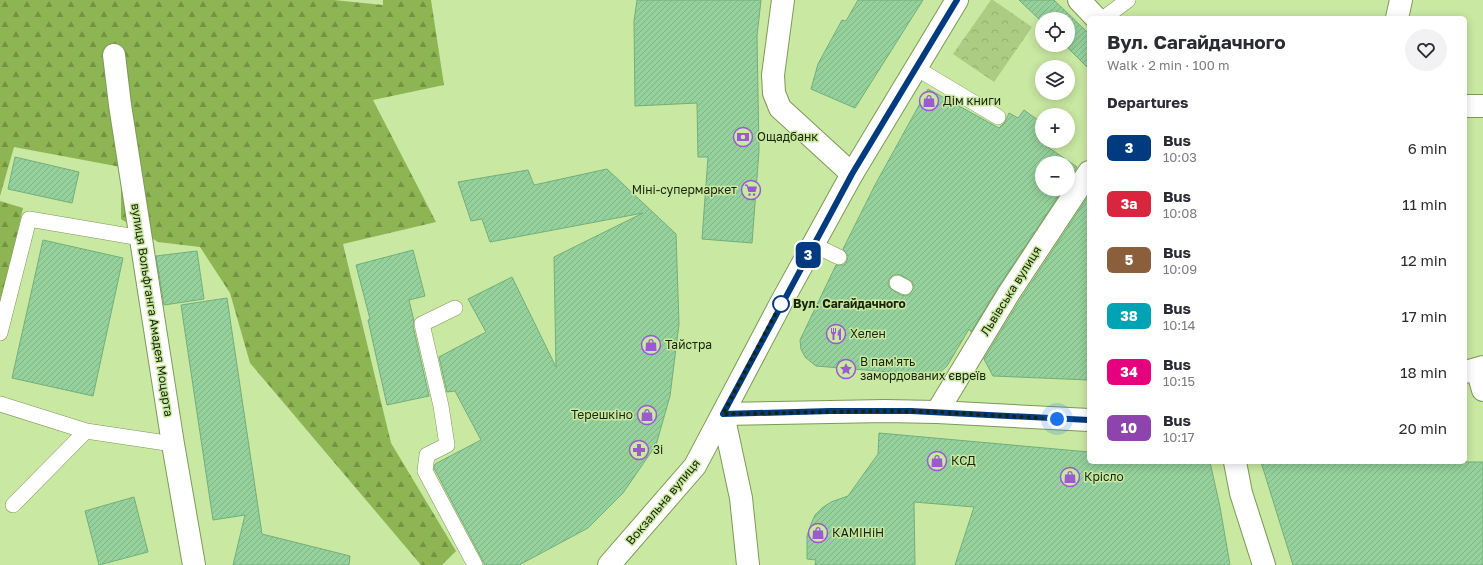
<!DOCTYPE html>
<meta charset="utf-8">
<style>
body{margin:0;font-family:"Golos Text",sans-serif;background:#f2f2f3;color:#2b2b33;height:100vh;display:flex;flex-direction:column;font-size:15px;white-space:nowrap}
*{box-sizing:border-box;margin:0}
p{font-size:13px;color:#7c7c81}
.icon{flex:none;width:22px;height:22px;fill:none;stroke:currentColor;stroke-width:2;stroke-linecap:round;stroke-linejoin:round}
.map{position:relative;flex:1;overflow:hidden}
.drawer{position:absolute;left:1087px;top:16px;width:380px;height:448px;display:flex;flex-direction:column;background:#fff;border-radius:6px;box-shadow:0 2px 10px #0003}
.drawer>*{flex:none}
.badge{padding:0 8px;border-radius:6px;font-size:14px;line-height:26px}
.fabs{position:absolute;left:1035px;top:12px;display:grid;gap:8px}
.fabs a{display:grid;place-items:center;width:40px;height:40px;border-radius:50%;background:#fff;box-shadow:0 2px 10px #0003;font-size:20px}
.you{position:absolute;width:20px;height:20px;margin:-10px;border:3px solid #fff;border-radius:50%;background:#1a73e8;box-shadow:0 0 0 6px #1a73e833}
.map>.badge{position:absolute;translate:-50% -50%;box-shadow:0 0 0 2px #fff}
h2{padding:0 20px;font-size:15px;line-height:36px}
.round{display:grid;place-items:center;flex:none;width:42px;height:42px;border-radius:21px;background:#f2f2f3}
.summary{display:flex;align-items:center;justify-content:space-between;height:68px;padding:0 20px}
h1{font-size:19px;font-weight:700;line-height:30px}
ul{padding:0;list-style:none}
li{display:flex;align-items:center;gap:12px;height:56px;padding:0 20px}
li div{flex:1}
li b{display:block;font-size:15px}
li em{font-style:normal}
li .badge{min-width:44px;font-weight:700;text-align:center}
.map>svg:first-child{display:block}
.forest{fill:url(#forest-firs)}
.park{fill:url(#park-crowns)}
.building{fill:url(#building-hatch);stroke:#73ae7a;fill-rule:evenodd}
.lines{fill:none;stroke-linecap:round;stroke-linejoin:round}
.lane-casing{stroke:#7d9957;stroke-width:16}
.street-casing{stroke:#7d9957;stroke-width:24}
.primary-casing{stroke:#7d9957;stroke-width:24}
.lane{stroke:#fff;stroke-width:15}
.street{stroke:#fff;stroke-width:22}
.primary{stroke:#fff;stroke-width:22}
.line-casing{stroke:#fff;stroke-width:9}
.line{stroke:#003b80;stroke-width:6}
.walk{stroke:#182308;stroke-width:4;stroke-dasharray:0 7.2}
.stop-dot{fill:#fff;stroke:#003b80;stroke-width:2}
.labels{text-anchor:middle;stroke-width:3;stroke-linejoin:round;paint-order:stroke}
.poi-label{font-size:12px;fill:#182308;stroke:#c9e8a2;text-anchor:start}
.street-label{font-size:12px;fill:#182308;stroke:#c9e8a2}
.stop-label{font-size:12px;font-weight:bold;fill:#182308;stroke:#c9e8a2;text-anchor:start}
</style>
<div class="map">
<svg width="1483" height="565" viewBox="0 0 1483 565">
<defs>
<pattern id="forest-firs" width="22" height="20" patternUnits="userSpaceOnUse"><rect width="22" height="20" fill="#8eb553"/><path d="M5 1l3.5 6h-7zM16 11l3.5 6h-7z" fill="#739343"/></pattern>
<pattern id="park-crowns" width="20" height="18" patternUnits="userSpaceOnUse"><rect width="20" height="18" fill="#adcc83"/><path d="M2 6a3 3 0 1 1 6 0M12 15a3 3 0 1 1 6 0" fill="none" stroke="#94af70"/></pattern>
<pattern id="building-hatch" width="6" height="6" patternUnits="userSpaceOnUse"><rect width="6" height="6" fill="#95d19c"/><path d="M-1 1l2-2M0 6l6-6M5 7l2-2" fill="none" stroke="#80b385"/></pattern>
</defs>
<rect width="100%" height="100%" fill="#c9e8a2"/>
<!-- forest -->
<path class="forest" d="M0 0H334L383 5V0H431L444 85 373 100 436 222 343 244 391 443 456 551 442 565H421L250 363 230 293 200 247 158 242 121 219V167L14 147 0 196Z
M0 201 23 208 0 310Z"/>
<!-- park -->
<path class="park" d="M991 0H993L1032 27 994 82 953 54Z"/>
<!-- building -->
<path class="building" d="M637 0H761L757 36 759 151 752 243 702 239 708 157H698L697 103 635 106 634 21Z
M858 0H923L855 108 811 89 818 64 842 20 846 21Z
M1019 0H1054L1089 34V69L1065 45H1068V19H1042V22Z
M928 89 999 128 1005 122 1009 113 1018 118 1024 110 1042 123V143L1077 167 1068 181V163H1042V189H1063L999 286 971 332 969 329 947 366 938 374 926 375 816 366 805 357 801 349 800 340 836 265H844L847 261 848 256 843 249 875 185ZM896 274 901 275 912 282 914 287 910 294 906 296 901 295 890 288 888 284 889 279 892 276Z
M15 157 79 172 72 203 8 189Z
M607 169 676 234 679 324 670 396 656 445 623 493 588 528 519 565H485L434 468 435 464 481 440 455 391 447 392 439 357 486 332 468 299 512 277 556 367 554 257 643 213 490 242 482 219 471 221 458 182 528 170 534 185Z
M1089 195V380L993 376 984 359 1020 300Z
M43 240 123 258 93 396 12 378Z
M413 250 425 296 409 300 414 321 413 326 429 396 387 405 368 320 370 319 356 265Z
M197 251 204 299 164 305 156 256Z
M227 298 262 534 350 556 349 565H233L245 515 213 520 181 305Z
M879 433 1089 452V462H1210L1220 507 1230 565H955L974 507 914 502 915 565H815L816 560 807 559V536L811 524 815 515 822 508 831 502 848 496 878 454Z
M1261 462H1483V565H1293Z
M134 497 148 552 99 565 85 511Z"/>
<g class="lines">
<defs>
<path id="lane" d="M1104 18 1128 0
M916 68 998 117
M814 245 839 257
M897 283 905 287
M455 308 422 324 441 406 447 445 427 455 425 471 475 565
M0 333 29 219 141 238
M0 404 86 431 173 444
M13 505 86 431"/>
<path id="street" d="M783 0 773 75 774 93 780 108 852 174
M1079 0 1096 18
M1397 18 1401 0
M114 55 120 105 173 444 194 565
M1465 106H1483
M1477 369 1483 390
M937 412 1009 293 1089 172
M723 414 741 498 748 565
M1235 462 1241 493 1264 565"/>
<path id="primary" d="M1465 372 1483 367
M723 414 885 411 937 412 1089 420
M609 565 695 466 781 303 852 174 957 0"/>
</defs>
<!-- lane casing -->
<use href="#lane" class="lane-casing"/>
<!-- street casing -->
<use href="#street" class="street-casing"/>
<!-- primary casing -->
<use href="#primary" class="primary-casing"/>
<!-- lane -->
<use href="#lane" class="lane"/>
<!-- street -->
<use href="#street" class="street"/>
<!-- primary -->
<use href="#primary" class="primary"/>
</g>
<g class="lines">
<defs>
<path id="line" d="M957 0 852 174 723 414 830 411H911L1089 420"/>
</defs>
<!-- line casing -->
<use href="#line" class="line-casing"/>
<!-- line -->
<use href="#line" class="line"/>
<!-- walk -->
<path class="walk" d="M781 304V303L723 414 886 411 937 412 1057 419"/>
</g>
<!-- icons -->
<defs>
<symbol id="shop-ring" viewBox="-11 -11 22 22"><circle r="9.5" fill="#c9e8a2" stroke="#9b5acf" stroke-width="1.5"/><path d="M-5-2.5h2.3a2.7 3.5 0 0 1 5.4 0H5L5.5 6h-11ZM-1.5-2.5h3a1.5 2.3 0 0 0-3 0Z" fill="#9b5acf"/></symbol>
<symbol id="bank-ring" viewBox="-11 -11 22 22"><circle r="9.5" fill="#c9e8a2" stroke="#9b5acf" stroke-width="1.5"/><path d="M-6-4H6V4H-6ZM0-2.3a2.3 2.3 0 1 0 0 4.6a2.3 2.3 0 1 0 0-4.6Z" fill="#9b5acf"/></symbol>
<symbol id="supermarket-ring" viewBox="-11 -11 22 22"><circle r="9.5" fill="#c9e8a2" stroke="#9b5acf" stroke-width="1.5"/><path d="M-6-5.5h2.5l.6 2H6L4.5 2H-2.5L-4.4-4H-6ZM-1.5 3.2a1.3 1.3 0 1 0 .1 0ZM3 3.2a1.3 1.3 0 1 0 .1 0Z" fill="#9b5acf"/></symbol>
<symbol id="restaurant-ring" viewBox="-11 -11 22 22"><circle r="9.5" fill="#c9e8a2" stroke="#9b5acf" stroke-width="1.5"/><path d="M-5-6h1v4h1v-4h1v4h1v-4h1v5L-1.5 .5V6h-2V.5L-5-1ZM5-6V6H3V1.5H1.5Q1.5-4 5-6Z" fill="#9b5acf"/></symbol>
<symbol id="sight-ring" viewBox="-11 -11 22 22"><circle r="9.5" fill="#c9e8a2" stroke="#9b5acf" stroke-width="1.5"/><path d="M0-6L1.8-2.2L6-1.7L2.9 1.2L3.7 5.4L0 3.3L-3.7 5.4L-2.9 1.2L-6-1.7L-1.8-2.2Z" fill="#9b5acf"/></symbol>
<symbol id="pharmacy-ring" viewBox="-11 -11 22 22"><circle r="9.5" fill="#c9e8a2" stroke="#9b5acf" stroke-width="1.5"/><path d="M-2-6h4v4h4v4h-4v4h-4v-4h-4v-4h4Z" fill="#9b5acf"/></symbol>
</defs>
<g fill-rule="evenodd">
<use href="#shop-ring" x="918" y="90" width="22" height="22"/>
<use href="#bank-ring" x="732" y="126" width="22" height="22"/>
<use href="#supermarket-ring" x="740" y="179" width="22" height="22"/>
<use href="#restaurant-ring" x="825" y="323" width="22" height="22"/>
<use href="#shop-ring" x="640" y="334" width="22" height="22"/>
<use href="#sight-ring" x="835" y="358" width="22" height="22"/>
<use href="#shop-ring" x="636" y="404" width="22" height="22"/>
<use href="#pharmacy-ring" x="628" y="439" width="22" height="22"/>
<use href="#shop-ring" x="926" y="450" width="22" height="22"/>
<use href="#shop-ring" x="1059" y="466" width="22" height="22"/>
<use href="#shop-ring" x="807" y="522" width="22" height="22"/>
</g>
<!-- markers -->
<circle class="stop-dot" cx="781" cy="304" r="8"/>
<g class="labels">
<!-- poi labels -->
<g class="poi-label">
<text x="943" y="105">Дім книги</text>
<text x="757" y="141">Ощадбанк</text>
<text x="737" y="194" text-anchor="end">Міні-супермаркет</text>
<text x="850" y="338">Хелен</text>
<text x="665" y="349">Тайстра</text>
<text x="860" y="366">В пам'ять<tspan x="860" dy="14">замордованих євреїв</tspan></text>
<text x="633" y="419" text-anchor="end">Терешкіно</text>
<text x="653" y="454">3і</text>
<text x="951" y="465">КСД</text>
<text x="1084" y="481">Крісло</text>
<text x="832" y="537">КАМІНіН</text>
</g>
<!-- street labels -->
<g class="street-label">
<text transform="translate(1011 291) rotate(-58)" y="4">Львівська вулиця</text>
<text transform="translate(152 310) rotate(81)" y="4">вулиця Вольфганга Амадея Моцарта</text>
<text transform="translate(663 502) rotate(-50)" y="4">Вокзальна вулиця</text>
</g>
<!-- stop labels -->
<g class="stop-label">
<text x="793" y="308">Вул. Сагайдачного</text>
</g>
</g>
</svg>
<div class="fabs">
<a><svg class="icon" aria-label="locate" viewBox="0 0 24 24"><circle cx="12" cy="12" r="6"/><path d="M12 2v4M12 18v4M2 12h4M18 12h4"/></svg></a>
<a><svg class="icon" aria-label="layers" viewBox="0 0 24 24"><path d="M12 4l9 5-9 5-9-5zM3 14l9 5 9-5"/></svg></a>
<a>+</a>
<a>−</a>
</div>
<div class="you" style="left:1057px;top:419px"></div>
<b class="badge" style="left:808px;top:255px;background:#003b80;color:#fff">3</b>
<section class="drawer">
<div class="summary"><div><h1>Вул. Сагайдачного</h1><p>Walk · 2 min · 100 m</p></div><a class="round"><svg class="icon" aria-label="heart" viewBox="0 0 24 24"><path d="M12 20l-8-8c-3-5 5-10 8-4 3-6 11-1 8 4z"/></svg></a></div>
<h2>Departures</h2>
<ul>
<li><span class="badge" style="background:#003b80;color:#fff">3</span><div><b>Bus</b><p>10:03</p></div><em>6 min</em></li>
<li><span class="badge" style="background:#d7263d;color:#fff">3а</span><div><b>Bus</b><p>10:08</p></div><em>11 min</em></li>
<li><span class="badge" style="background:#8b5e3c;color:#fff">5</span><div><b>Bus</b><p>10:09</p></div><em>12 min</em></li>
<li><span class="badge" style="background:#00a3b4;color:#fff">38</span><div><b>Bus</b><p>10:14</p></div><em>17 min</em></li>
<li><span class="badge" style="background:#e6007e;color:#fff">34</span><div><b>Bus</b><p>10:15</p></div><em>18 min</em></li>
<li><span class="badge" style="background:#8e44ad;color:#fff">10</span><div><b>Bus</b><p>10:17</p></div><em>20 min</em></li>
</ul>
</section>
</div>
